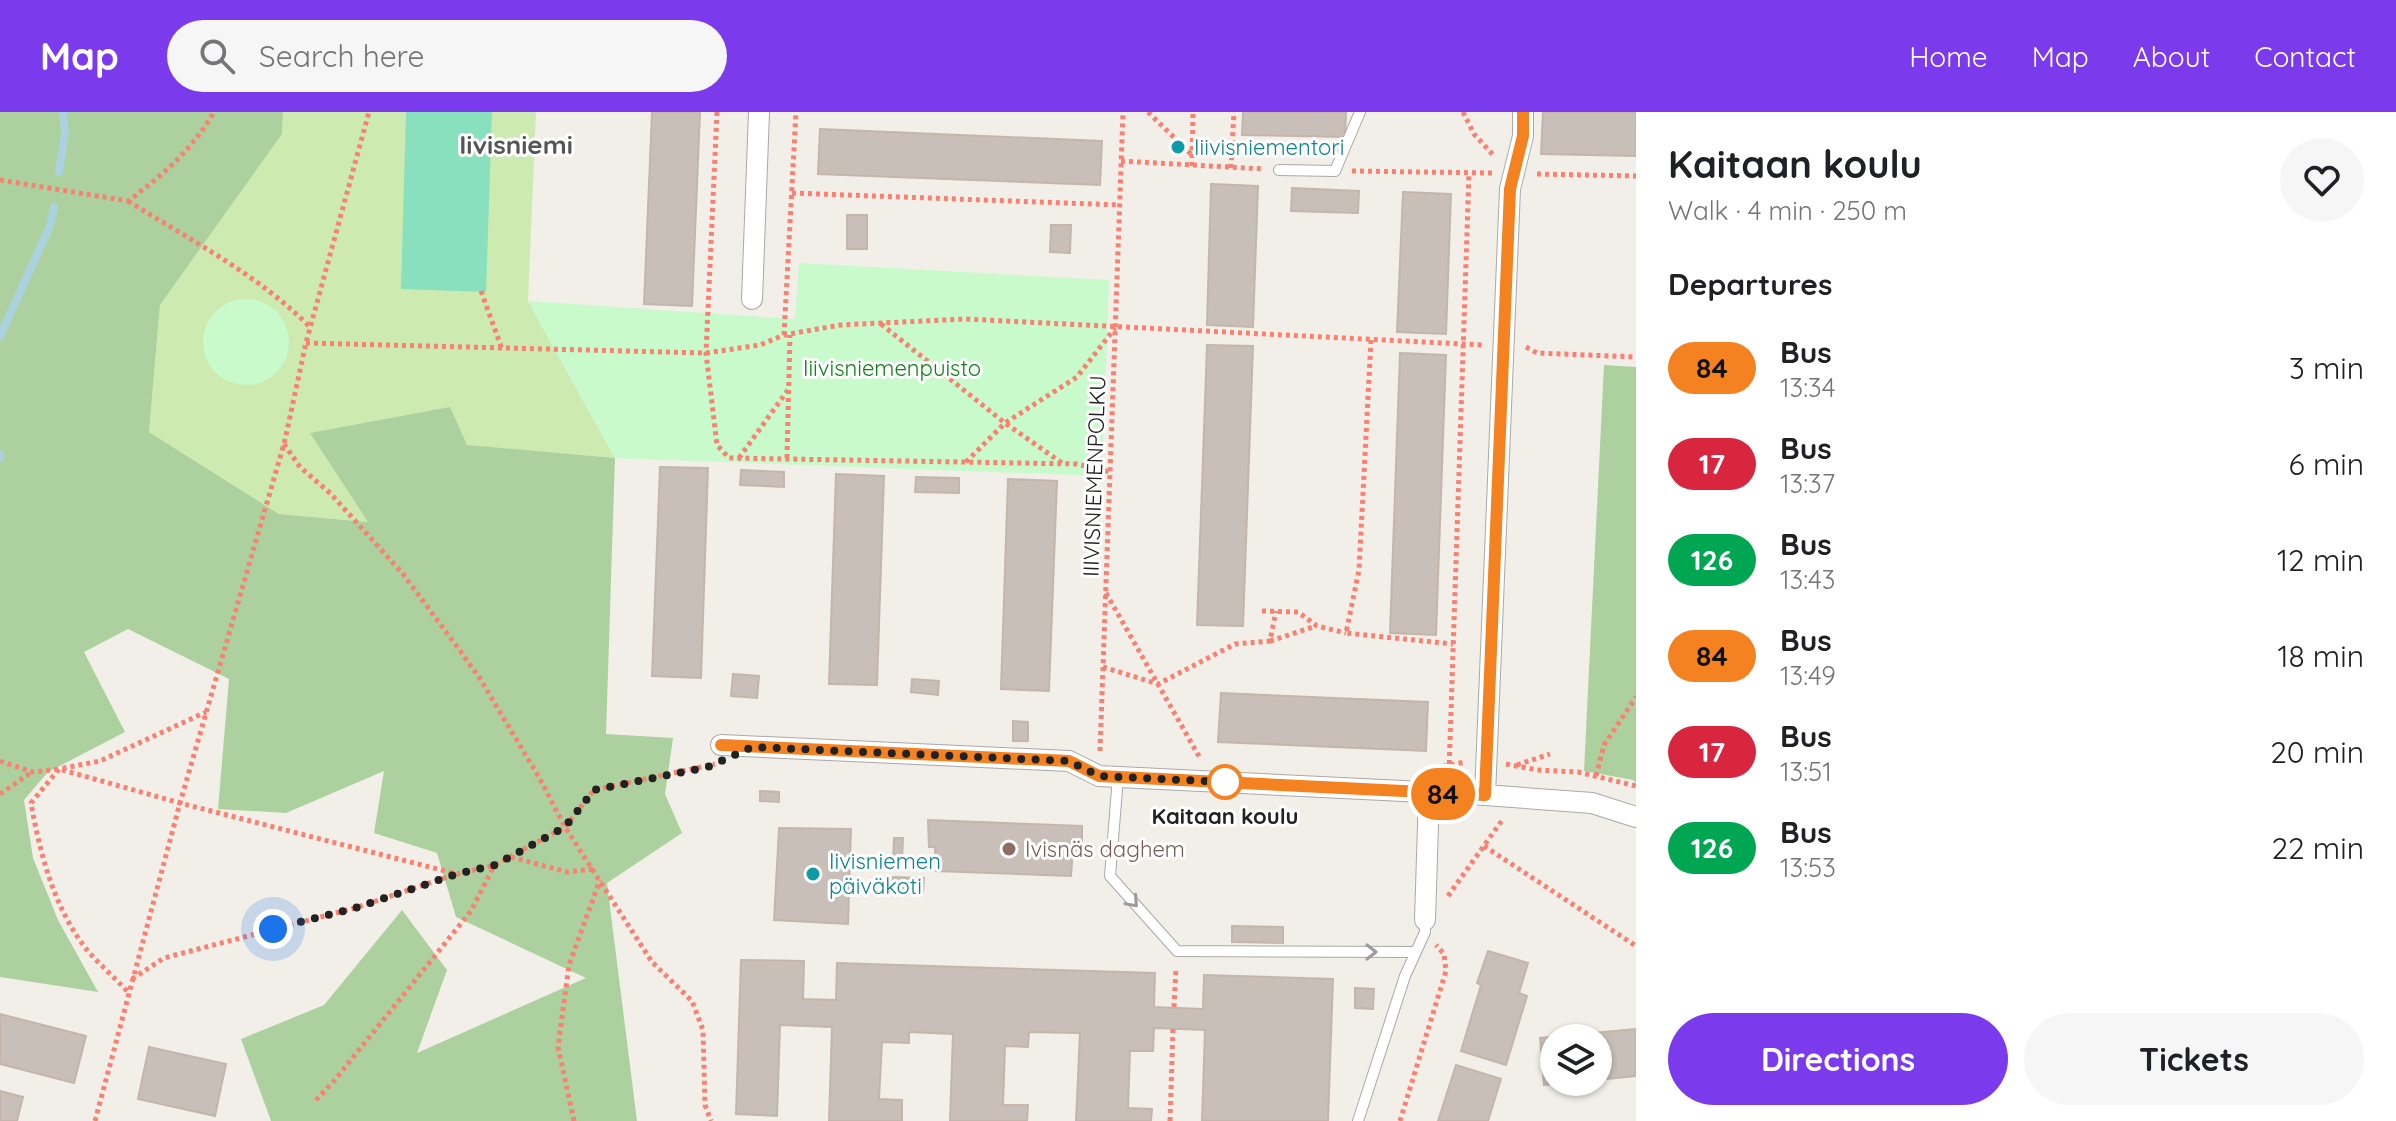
<!DOCTYPE html>
<meta charset="utf-8">
<style>
body{margin:0;font-family:Quicksand,sans-serif;background:#f6f6f6;color:#202124;height:100vh;display:flex;flex-direction:column;font-size:30px;white-space:nowrap}
*{box-sizing:border-box;margin:0}
p{font-size:26px;color:#757577}
.icon{flex:none;width:44px;height:44px;fill:none;stroke:currentColor;stroke-width:2;stroke-linecap:round;stroke-linejoin:round}
.map{position:relative;flex:1;overflow:hidden}
.drawer{display:flex;flex-direction:column;background:#fff;width:760px}
.drawer>*{flex:none}
.badge{padding:0 16px;border-radius:26px;font-size:28px;line-height:52px}
.controls{position:absolute;left:1540px;top:912px;display:grid;gap:16px}
.controls a{display:grid;place-items:center;width:72px;height:72px;border-radius:50%;background:#fff;box-shadow:0 2px 6px #0004;font-size:40px}
.you{position:absolute;width:40px;height:40px;margin:-20px;border:6px solid #fff;border-radius:50%;background:#1a73e8;box-shadow:0 0 0 12px #1a73e833}
.map>.badge{position:absolute;translate:-50% -50%;box-shadow:0 0 0 4px #fff}
h2{padding:0 32px;font-size:30px;line-height:72px}
.round{display:grid;place-items:center;flex:none;width:84px;height:84px;border-radius:42px;background:#f6f6f6}
.overview{display:flex;align-items:center;justify-content:space-between;height:136px;padding:0 32px}
h1{font-size:38px;font-weight:800;line-height:60px}
.primary-button{display:flex;gap:16px;margin-top:auto;padding:16px 32px}
.primary-button a{flex:1;height:92px;border-radius:48px;background:#7c3aed;color:#fff;font-size:32px;font-weight:800;line-height:92px;text-align:center}
.primary-button a+a{background:#f6f6f6;color:#202124}
ul{padding:0;list-style:none}
li{display:flex;align-items:center;gap:24px;height:96px;padding:0 32px}
li div{flex:1}
li b{display:block;font-size:30px}
li em{font-style:normal}
li .badge{min-width:88px;font-weight:700;text-align:center}
header{display:flex;align-items:center;gap:48px;box-sizing:border-box;height:112px;padding:0 40px;background:#7c3aed;color:#fff}
header strong{font-size:38px}
nav{display:flex;gap:44px;margin-inline-start:auto;font-size:28px}
.search{width:560px;height:72px;background:#f6f6f6;display:flex;align-items:center;gap:20px;box-sizing:border-box;padding:0 28px;border-radius:44px;color:#757577;font-size:30px}
main{display:flex;flex:1;min-height:0}
.map>svg:first-child{display:block}
.grass{fill:#cdebb0}
.forest{fill:#add19e}
.park{fill:#c8facc}
.pitch{fill:#88e0be}
.lines{fill:none;stroke-linecap:round;stroke-linejoin:round}
.stream{stroke:#aad3df;stroke-width:8}
.building{fill:#c7bfb8;stroke:#c4b6ab;stroke-width:2}
.service-casing{stroke:#a9a9a9;stroke-width:12}
.minor-casing{stroke:#a9a9a9;stroke-width:22}
.path{stroke:#fa8072;stroke-width:5;stroke-dasharray:4 4;stroke-linecap:butt}
.service{stroke:#fff;stroke-width:10}
.minor{stroke:#fff;stroke-width:20}
.oneway{stroke:#9c9c9c}
.line-casing{stroke:#fff;stroke-width:18}
.line{stroke:#f58220;stroke-width:12}
.walk{stroke:#222;stroke-width:8;stroke-dasharray:0 14.4}
.culture-dot{fill:#0f9aa8;stroke:#fff;stroke-width:3}
.stop-dot{fill:#fff;stroke:#f58220;stroke-width:4}
.education-dot{fill:#8d6e63;stroke:#fff;stroke-width:3}
.labels{text-anchor:middle;stroke-width:6;stroke-linejoin:round;paint-order:stroke}
.culture-label{font-size:22px;fill:#0d838f;stroke:#fff;text-anchor:start}
.park-label{font-size:22px;fill:#0c8416;stroke:#fff}
.street-label{font-size:22px;fill:#222;stroke:#fff}
.stop-label{font-size:22px;font-weight:bold;fill:#222;stroke:#fff}
.education-label{font-size:22px;fill:#785e54;stroke:#fff;text-anchor:start}
.quarter-label{font-size:26px;font-weight:bold;fill:#555;stroke:#fff}
</style>
<header>
<strong>Map</strong>
<div class="search"><svg class="icon" aria-label="search" viewBox="0 0 24 24"><circle cx="10" cy="10" r="6"/><path d="M15 15l6 6"/></svg>Search here</div>
<nav><a>Home</a><a>Map</a><a>About</a><a>Contact</a></nav>
</header>
<main>
<div class="map">
<svg width="1636" height="1009" viewBox="0 0 1636 1009">
<rect width="100%" height="100%" fill="#f2efe9"/>
<!-- grass -->
<path class="grass" d="M283 0H536L528 189 615 346 311 321 369 410 279 402 149 320 160 193 282 22Z"/>
<!-- forest -->
<path class="forest" d="M0 0H283L282 22 160 193 149 320 279 402 368 410 310 321 450 295 467 333 615 346 606 622 673 626 665 682 682 721 607 771 637 1009H271L241 927 324 893 402 798 447 858 417 941 586 866 456 805 437 741 374 721 384 659 286 701 218 697 229 567 128 517 84 540 125 620 48 660 24 688 33 746 58 808 98 880 0 865Z
M1604 253 1636 255V671L1633 668 1584 659Z"/>
<!-- park -->
<path class="park" d="M799 151 1109 168 1102 364 615 346 528 189 795 207Z
M203 230a43 43 0 1 1 86 0a43 43 0 1 1-86 0Z"/>
<!-- pitch -->
<path class="pitch" d="M406 0H492L486 180 401 177Z"/>
<g class="lines">
<!-- stream -->
<path class="stream" d="M59 60 65 21 63 0
M0 224 50 114 54 95
M0 342V346"/>
</g>
<!-- building -->
<path class="building" d="M652 0H700L692 194 644 192Z
M1243 0H1346L1345 25 1242 23Z
M1543 0H1636V44L1541 42Z
M820 17 1102 29 1100 73 818 62Z
M1211 72 1258 74 1253 215 1207 213Z
M1292 76 1359 79 1358 101 1291 99Z
M1403 80 1451 82 1446 222 1397 220Z
M847 103H867V137H847Z
M1051 113H1071L1070 141 1050 140Z
M1207 233 1253 234 1243 514 1197 513Z
M1400 241 1446 243 1436 523 1390 521Z
M660 355 708 356 701 566 652 564Z
M741 358 784 360V375L740 373Z
M836 362 884 364 877 573 829 572Z
M916 365 959 366V381L915 380Z
M1008 367 1057 369 1049 579 1001 577Z
M733 562 759 564 757 586 731 584Z
M912 567 939 569 938 583 911 580Z
M1221 581 1428 590 1426 639 1218 630Z
M1013 609 1028 610V629H1013Z
M760 679 779 680V690L760 689Z
M928 708 1082 714V739L1073 738 1071 764 936 759 935 735H929Z
M779 716 851 717 848 812 774 808Z
M894 726H903L902 749H893Z
M893 765 924 766 923 780 892 779Z
M1232 814 1283 815V831L1232 830Z
M1488 839 1528 851 1519 881 1527 884 1506 953 1461 939 1481 873 1477 871Z
M741 848 804 849 803 887 836 888 837 851 1155 861 1154 895 1178 896 1203 897 1204 863 1333 867 1328 1009H1202L1205 918 1154 916 1153 939H1130L1128 996 1152 997 1151 1009H1076L1080 921 1029 920 1028 935 1005 934 1003 993H1028L1027 1009H950L953 922 909 920V931L882 930 879 987 902 988V1009H829L832 915 780 913 777 1004 736 1002Z
M1355 876 1374 877 1373 897 1355 896Z
M0 902 86 924 74 971 0 952Z
M1636 917V964L1598 968V926H1554V970H1575L1544 973 1540 926Z
M149 935 226 952 215 1004 138 987Z
M1456 953 1501 967 1488 1009H1438Z
M0 979 23 985 17 1009H0Z"/>
<g class="lines">
<defs>
<path id="service" d="M1279 58 1335 59 1360 0
M1118 665 1110 764 1177 839 1415 840
M1358 1009 1405 864 1425 820V808"/>
<path id="minor" d="M752 187 759 0
M721 633 1069 649 1099 664 1485 683 1510 77 1523 24V0
M1485 683 1592 691 1636 705
M1425 808 1429 681"/>
</defs>
<!-- service casing -->
<use href="#service" class="service-casing"/>
<!-- minor casing -->
<use href="#minor" class="minor-casing"/>
<!-- path -->
<path class="path" d="M717 0 706 241 717 333 729 346 1077 352 1110 360
M1148 0 1192 43
M1463 0 1474 22 1495 45
M1121 49 1264 57
M1192 54 1193 0
M1231 56 1234 0
M1352 59 1492 61V58
M1537 62 1636 64
M0 68 128 89C163 63 192 38 214 0
M792 81 1120 93
M128 89C190 128 257 162 309 214
M481 179 502 237
M881 212 1005 311 1062 351
M784 223 796 0
M1371 228 1359 458 1346 521 1453 532
M306 231 706 241 760 233 784 223 840 213 965 207 1484 233
M1526 235 1537 241 1636 245
M284 332 300 355 331 382 403 462 455 532 479 565 540 667 565 715 652 850 692 889 703 918 705 993 711 1009
M739 346 788 278
M787 346 790 223
M966 350 1005 311 1077 265 1115 216
M1106 481 1200 646
M1262 499 1298 500 1317 514 1346 521
M1270 529 1316 514
M1103 555 1158 572 1235 532 1270 529 1276 499
M1100 639 1123 0
M0 649 33 660 59 657 180 691 457 762 495 753 565 715 594 678 715 652
M1506 652 1537 658 1578 660 1636 674
M1517 653 1550 642
M1435 656 1465 650
M1449 660 1469 61
M1596 664 1604 633 1636 585
M0 682 32 660
M1484 734 1636 834
M511 745 567 760 593 757
M1448 784 1503 707
M132 867 164 846 355 796 456 762
M127 879C114 865 99 852 87 838 54 796 40 742 31 691L59 657 100 649 206 600
M1174 895 1176 856
M316 988 334 969 471 799 494 754
M95 1009 180 691 284 332 306 231 369 0
M574 1009 558 935 569 853 600 768
M1170 1009 1173 917
M1400 1009 1446 859 1444 842 1436 833"/>
<!-- service -->
<use href="#service" class="service"/>
<!-- minor -->
<use href="#minor" class="minor"/>
</g>
<!-- one-way arrows -->
<defs><path id="oneway-chevron" d="M-2-3.5L2.5 0L-2 3.5" fill="none" stroke-width="1.6" stroke-linecap="round" stroke-linejoin="round" transform="scale(2)"/></defs>
<g class="oneway">
<use href="#oneway-chevron" transform="translate(1133 790) rotate(48)"/>
<use href="#oneway-chevron" transform="translate(1371 840)"/>
</g>
<g class="lines">
<defs>
<path id="line" d="M721 633 1069 649 1099 664 1485 683 1510 77 1523 24V0"/>
</defs>
<!-- line casing -->
<use href="#line" class="line-casing"/>
<!-- line -->
<use href="#line" class="line"/>
<!-- walk -->
<path class="walk" d="M273 817 355 796 457 762 495 753 565 715 594 678 708 655 752 635 1069 649 1099 664 1225 670"/>
</g>
<!-- markers -->
<g class="culture-dot">
<circle cx="1178" cy="35" r="8"/>
<circle cx="813" cy="762" r="8"/>
</g>
<circle class="stop-dot" cx="1225" cy="670" r="16"/>
<circle class="education-dot" cx="1009" cy="737" r="8"/>
<g class="labels">
<!-- culture labels -->
<g class="culture-label">
<text x="1194" y="43">Iiivisniementori</text>
<text x="829" y="757">Iivisniemen<tspan x="829" dy="25">päiväkoti</tspan></text>
</g>
<!-- park labels -->
<g class="park-label">
<text x="892" y="264">Iiivisniemenpuisto</text>
</g>
<!-- street labels -->
<g class="street-label">
<text transform="translate(1094 364) rotate(-88)" y="8">IIIVISNIEMENPOLKU</text>
</g>
<!-- stop labels -->
<g class="stop-label">
<text x="1225" y="712">Kaitaan koulu</text>
</g>
<!-- education labels -->
<g class="education-label">
<text x="1025" y="745">Ivisnäs daghem</text>
</g>
<!-- quarter labels -->
<g class="quarter-label">
<text x="516" y="42">Iivisniemi</text>
</g>
</g>
</svg>
<div class="controls">
<a><svg class="icon" aria-label="layers" viewBox="0 0 24 24"><path d="M12 4l9 5-9 5-9-5zM3 14l9 5 9-5"/></svg></a>
</div>
<div class="you" style="left:273px;top:817px"></div>
<b class="badge" style="left:1443px;top:682px;background:#f58220;color:#111">84</b>
</div>
<section class="drawer">
<div class="overview"><div><h1>Kaitaan koulu</h1><p>Walk · 4 min · 250 m</p></div><a class="round"><svg class="icon" aria-label="heart" viewBox="0 0 24 24"><path d="M12 20l-8-8c-3-5 5-10 8-4 3-6 11-1 8 4z"/></svg></a></div>
<h2>Departures</h2>
<ul>
<li><span class="badge" style="background:#f58220;color:#111">84</span><div><b>Bus</b><p>13:34</p></div><em>3 min</em></li>
<li><span class="badge" style="background:#d7263d;color:#fff">17</span><div><b>Bus</b><p>13:37</p></div><em>6 min</em></li>
<li><span class="badge" style="background:#00a651;color:#fff">126</span><div><b>Bus</b><p>13:43</p></div><em>12 min</em></li>
<li><span class="badge" style="background:#f58220;color:#111">84</span><div><b>Bus</b><p>13:49</p></div><em>18 min</em></li>
<li><span class="badge" style="background:#d7263d;color:#fff">17</span><div><b>Bus</b><p>13:51</p></div><em>20 min</em></li>
<li><span class="badge" style="background:#00a651;color:#fff">126</span><div><b>Bus</b><p>13:53</p></div><em>22 min</em></li>
</ul>
<div class="primary-button"><a>Directions</a><a>Tickets</a></div>
</section>
</main>
